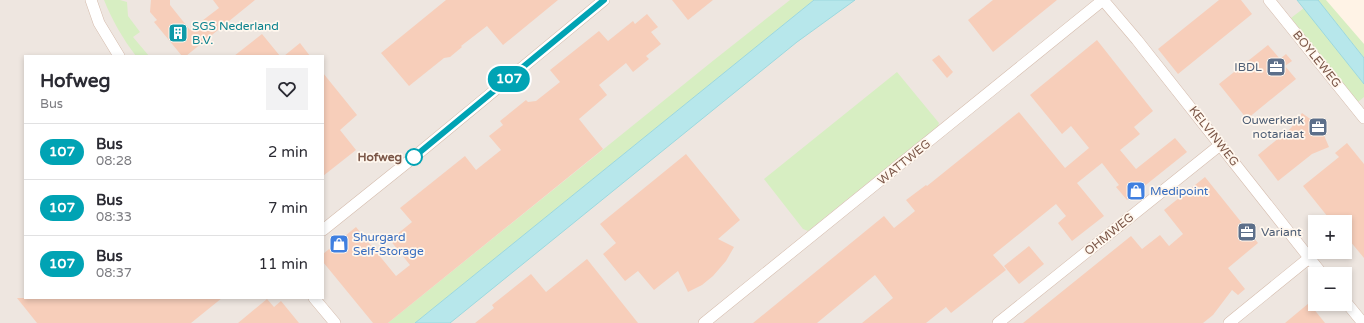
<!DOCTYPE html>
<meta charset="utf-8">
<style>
body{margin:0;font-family:"Varela Round",sans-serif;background:#f2f2f3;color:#2b2b33;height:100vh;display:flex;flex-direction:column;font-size:15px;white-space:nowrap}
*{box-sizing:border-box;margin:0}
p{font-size:13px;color:#7c7c81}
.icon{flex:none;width:22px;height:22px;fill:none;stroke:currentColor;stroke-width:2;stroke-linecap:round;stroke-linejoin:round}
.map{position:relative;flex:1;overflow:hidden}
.panel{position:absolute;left:24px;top:55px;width:300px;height:244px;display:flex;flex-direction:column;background:#fff;border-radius:0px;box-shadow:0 2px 6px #0003}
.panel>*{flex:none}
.badge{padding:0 8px;border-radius:13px;font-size:14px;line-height:26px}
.controls{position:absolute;left:1308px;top:215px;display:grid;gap:8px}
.controls a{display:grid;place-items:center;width:44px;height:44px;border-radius:0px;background:#fff;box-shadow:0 2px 6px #0003;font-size:20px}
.map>.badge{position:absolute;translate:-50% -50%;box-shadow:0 0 0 2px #fff}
.round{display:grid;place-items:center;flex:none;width:42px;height:42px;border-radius:0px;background:#f2f2f3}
.headline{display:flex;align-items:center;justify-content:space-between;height:68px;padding:0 16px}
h1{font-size:19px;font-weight:700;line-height:30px}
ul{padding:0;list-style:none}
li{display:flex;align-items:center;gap:12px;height:56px;padding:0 16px;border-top:1px solid #e1e1e2}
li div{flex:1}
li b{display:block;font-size:15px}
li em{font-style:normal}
li .badge{min-width:44px;font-weight:700;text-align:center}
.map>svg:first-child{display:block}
.industrial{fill:#eee6e0;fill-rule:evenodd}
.green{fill:#d7eec2}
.water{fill:#b7e7eb;stroke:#9cd8de}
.building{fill:#f7ceba}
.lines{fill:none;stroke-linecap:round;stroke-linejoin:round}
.minor-casing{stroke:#d5bcad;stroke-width:12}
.minor{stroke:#fff;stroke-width:11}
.line-casing{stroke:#fff;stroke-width:9}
.line{stroke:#00a3b4;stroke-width:6}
.stop-dot{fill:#fff;stroke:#00a3b4;stroke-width:2}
.labels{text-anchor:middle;stroke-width:3.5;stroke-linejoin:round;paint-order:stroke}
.culture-label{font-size:12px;fill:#0d838f;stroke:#fff7ee;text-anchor:start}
.street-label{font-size:12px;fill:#7b5647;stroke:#fff7ee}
.service-label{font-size:12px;fill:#4e5e75;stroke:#fff7ee;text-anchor:end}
.stop-label{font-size:12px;font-weight:bold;fill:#7b5647;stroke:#fff7ee;text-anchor:end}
.shop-label{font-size:12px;fill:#366cbe;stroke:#fff7ee;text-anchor:start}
</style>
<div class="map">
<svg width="1364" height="323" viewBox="0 0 1364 323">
<rect width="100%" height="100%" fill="#fff3e6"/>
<!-- industrial -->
<path class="industrial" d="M0 0H1304L1364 72V323H0ZM25 56H323V298H25ZM1315 222H1345V252H1315ZM1315 274H1345V304H1315Z"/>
<!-- green -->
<path class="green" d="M104 0H120L127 2 128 16 140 32 133 37 149 56H136C123 39 112 20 104 0Z
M790 0H814L415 323H388L714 60Z
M1318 0H1326L1364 44V58Z
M1304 8 1364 84V97L1358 102 1291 18Z
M897 72 939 123 938 126 808 231 803 229 764 179Z"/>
<!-- water -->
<path class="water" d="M814 0H855L797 42 450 323H415Z
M1297 0H1318L1364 58V84Z"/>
<!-- building -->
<path class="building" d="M151 0H170V5L190 30 219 8 213 0H255L186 56H182L154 22 157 20 150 12Z
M446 0H558L503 45 487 26 461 46 462 47 450 57 444 58 409 86 381 53Z
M672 0H713L688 20Z
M993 0H1057L993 52 968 20Z
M1219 0H1241L1252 14 1178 74 1158 49Z
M647 14 658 27 651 32 661 44 646 56 649 59 633 72 626 63 599 85 607 95 579 119 603 149 388 323H373L323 262V254L356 227 396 276 410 265 390 240 412 222 400 208 465 156 476 170 501 150 489 136 503 125 500 121 526 100 528 102 536 101 560 82 550 70 599 31 608 41 633 21 635 24Z
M262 34 280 56H234Z
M1097 40 1153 111 1134 127 1140 134 1120 150 1136 169 1175 138 1187 152 1127 200 1116 187 1119 185 1102 163 1077 183 1104 216 1072 241 1058 223 1066 216 1056 204 993 255 1006 270 951 313 946 307 926 323H862L893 298 875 275 817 323H753L884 216 894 228 909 216 915 211 906 200 926 185 927 186 1019 112 1065 168 1089 148 1071 126 1062 134 1030 95Z
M300 43 310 56H284Z
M1268 45 1280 59 1286 54 1292 61 1285 66 1296 79 1247 119 1219 84Z
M939 55 953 72 947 78 932 60Z
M323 73 357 115 340 130 356 150 323 176Z
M1302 113 1320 126 1329 147 1312 154 1278 181 1258 155 1291 128Z
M1347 143 1364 164V258L1345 235V222H1332L1303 186 1339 157 1335 153Z
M686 154 740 220 718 239 734 247 726 261 713 276 702 285 688 292 678 271 654 290 638 271 625 281 603 254 616 243 600 224Z
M1205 177 1258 243 1228 268 1245 289 1238 295 1232 290 1213 315 1203 323H1023L1131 236 1142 249 1160 235 1169 246 1183 234 1164 210Z
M1029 246 1044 264 1019 284 1004 266Z
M587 259 638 323H475L494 308 492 305 531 274 546 292Z
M17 298H222L191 323H37Z
M267 299 274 307 281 301 299 323H238Z
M1309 303 1325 323H1285Z"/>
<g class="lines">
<defs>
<path id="minor" d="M91 0 99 23 119 56
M1269 0 1364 118
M323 230 414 157 604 0
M314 298 335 323
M1345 301 1363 323
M704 323 1103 0 1137 40 1322 274
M998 323 1220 145
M1229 323 1309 258"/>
</defs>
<!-- minor casing -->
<use href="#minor" class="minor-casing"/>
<!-- minor -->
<use href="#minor" class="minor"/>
</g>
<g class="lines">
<defs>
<path id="line" d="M414 157 604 0"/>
</defs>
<!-- line casing -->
<use href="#line" class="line-casing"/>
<!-- line -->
<use href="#line" class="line"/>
</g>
<!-- icons -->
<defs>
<symbol id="building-square" viewBox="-11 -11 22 22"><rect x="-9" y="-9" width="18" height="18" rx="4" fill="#0f9aa8" stroke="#fff7ee"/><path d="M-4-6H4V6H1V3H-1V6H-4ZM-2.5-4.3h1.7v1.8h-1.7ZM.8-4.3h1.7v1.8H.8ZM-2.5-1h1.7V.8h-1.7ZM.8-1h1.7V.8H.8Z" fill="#fff"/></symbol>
<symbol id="office-square" viewBox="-11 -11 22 22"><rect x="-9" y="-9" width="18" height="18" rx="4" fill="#5c6f8a" stroke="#fff7ee"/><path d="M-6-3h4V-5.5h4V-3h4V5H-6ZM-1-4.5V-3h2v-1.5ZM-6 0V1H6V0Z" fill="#fff"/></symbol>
<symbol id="shop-square" viewBox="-11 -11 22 22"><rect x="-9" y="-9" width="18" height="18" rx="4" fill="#3f7fe0" stroke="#fff7ee"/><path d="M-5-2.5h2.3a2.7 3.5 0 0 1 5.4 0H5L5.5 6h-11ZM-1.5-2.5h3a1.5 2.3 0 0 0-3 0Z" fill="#fff"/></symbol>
</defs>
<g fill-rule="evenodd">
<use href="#building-square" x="167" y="22" width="22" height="22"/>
<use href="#office-square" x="1265" y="56" width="22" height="22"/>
<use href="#office-square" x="1307" y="116" width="22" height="22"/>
<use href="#shop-square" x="1125" y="180" width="22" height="22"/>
<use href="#office-square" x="1236" y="221" width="22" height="22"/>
<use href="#shop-square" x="328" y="233" width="22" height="22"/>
</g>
<!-- markers -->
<circle class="stop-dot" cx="414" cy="157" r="8"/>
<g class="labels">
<!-- culture labels -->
<g class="culture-label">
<text x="192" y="30">SGS Nederland<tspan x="192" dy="14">B.V.</tspan></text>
</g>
<!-- street labels -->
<g class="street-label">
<text transform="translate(1317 59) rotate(51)" y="4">BOYLEWEG</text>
<text transform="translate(1214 136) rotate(52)" y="4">KELVINWEG</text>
<text transform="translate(904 162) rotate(-39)" y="4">WATTWEG</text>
<text transform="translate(1109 234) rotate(-39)" y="4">OHMWEG</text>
</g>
<!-- service labels -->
<g class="service-label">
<text x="1262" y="71">IBDL</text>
<text x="1304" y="124">Ouwerkerk<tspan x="1304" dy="14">notariaat</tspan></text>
<text x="1261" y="236" text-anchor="start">Variant</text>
</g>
<!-- stop labels -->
<g class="stop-label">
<text x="402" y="161">Hofweg</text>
</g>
<!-- shop labels -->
<g class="shop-label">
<text x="1150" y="195">Medipoint</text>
<text x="353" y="241">Shurgard<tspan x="353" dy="14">Self-Storage</tspan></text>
</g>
</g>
</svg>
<div class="controls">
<a>+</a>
<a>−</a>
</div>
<b class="badge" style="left:509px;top:79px;background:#00a3b4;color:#fff">107</b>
<section class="panel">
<div class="headline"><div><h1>Hofweg</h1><p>Bus</p></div><a class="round"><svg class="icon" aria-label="heart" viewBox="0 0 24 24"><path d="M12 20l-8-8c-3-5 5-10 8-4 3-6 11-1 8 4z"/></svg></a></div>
<ul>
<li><span class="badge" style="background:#00a3b4;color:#fff">107</span><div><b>Bus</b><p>08:28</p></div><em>2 min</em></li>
<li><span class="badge" style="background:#00a3b4;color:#fff">107</span><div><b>Bus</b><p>08:33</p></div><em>7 min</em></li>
<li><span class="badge" style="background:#00a3b4;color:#fff">107</span><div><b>Bus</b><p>08:37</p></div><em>11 min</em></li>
</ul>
</section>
</div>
